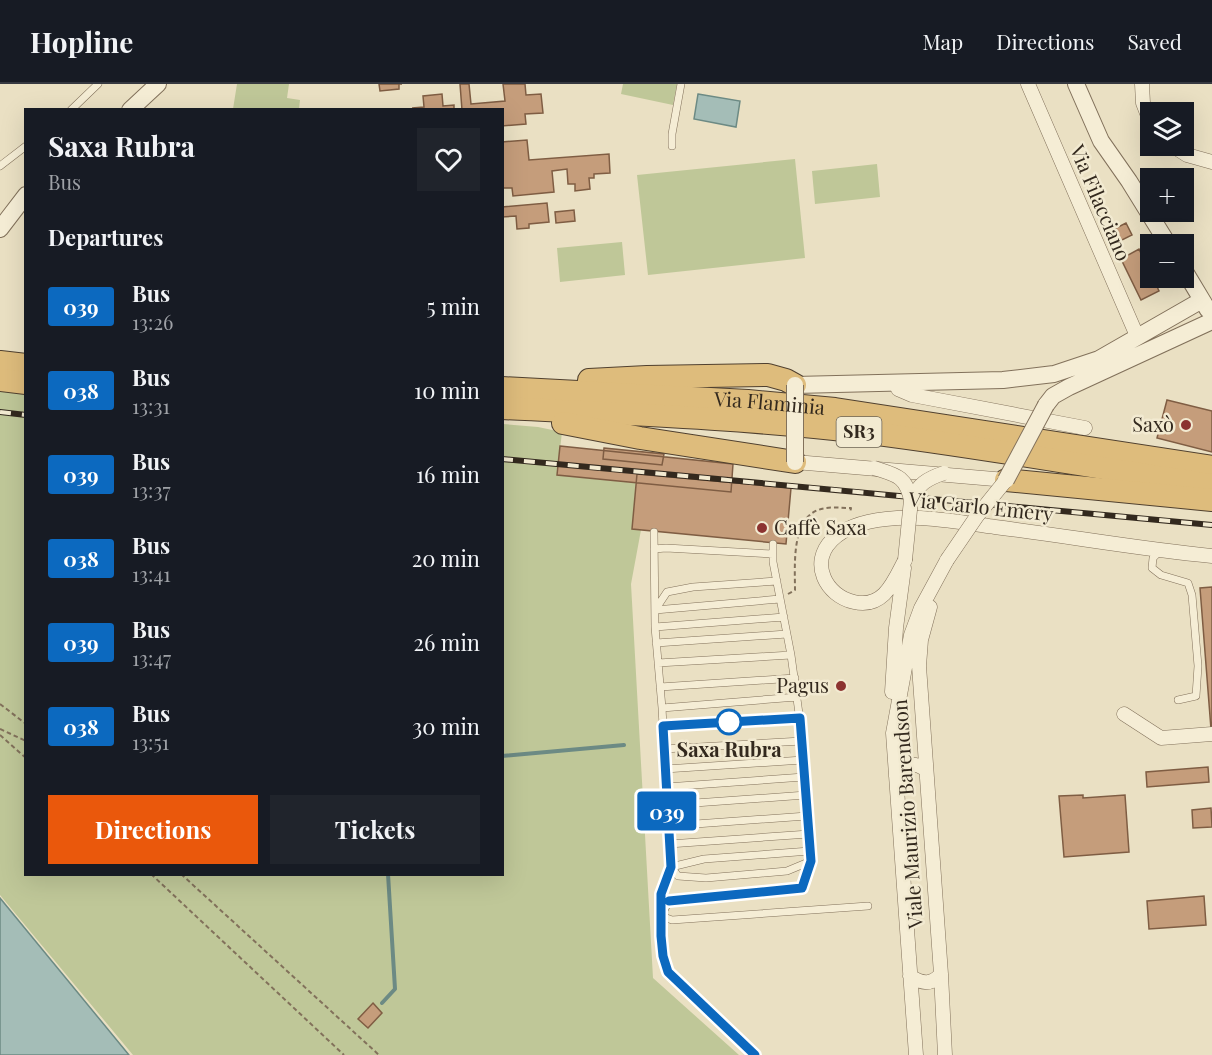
<!DOCTYPE html>
<meta charset="utf-8">
<style>
body{margin:0;font-family:"Playfair Display",serif;background:#20242c;color:#f1f3f6;height:100vh;display:flex;flex-direction:column;font-size:22px;white-space:nowrap}
*{box-sizing:border-box;margin:0}
p{font-size:20px;color:#9ea1a6}
.icon{flex:none;width:33px;height:33px;fill:none;stroke:currentColor;stroke-width:2;stroke-linecap:round;stroke-linejoin:round}
.map{position:relative;flex:1;overflow:hidden}
.side{position:absolute;left:24px;top:24px;width:480px;height:768px;display:flex;flex-direction:column;background:#171b24;border-radius:0px;box-shadow:0 6px 24px #0002}
.side>*{flex:none}
.badge{padding:0 12px;border-radius:4px;font-size:21px;line-height:39px}
.tools{position:absolute;left:1140px;top:18px;display:grid;gap:12px}
.tools a{display:grid;place-items:center;width:54px;height:54px;border-radius:0px;background:#171b24;box-shadow:0 6px 24px #0002;font-size:30px}
.map>.badge{position:absolute;translate:-50% -50%;box-shadow:0 0 0 3px #fff}
h2{padding:0 24px;font-size:22px;line-height:54px}
.round{display:grid;place-items:center;flex:none;width:63px;height:63px;border-radius:0px;background:#20242c}
.headline{display:flex;align-items:center;justify-content:space-between;height:102px;padding:0 24px}
h1{font-size:28px;font-weight:700;line-height:45px}
.cta{display:flex;gap:12px;margin-top:auto;padding:12px 24px}
.cta a{flex:1;height:69px;border-radius:0px;background:#ea580c;color:#fff;font-size:24px;font-weight:700;line-height:69px;text-align:center}
.cta a+a{background:#20242c;color:#f1f3f6}
ul{padding:0;list-style:none}
li{display:flex;align-items:center;gap:18px;height:84px;padding:0 24px}
li div{flex:1}
li b{display:block;font-size:22px}
li em{font-style:normal}
li .badge{min-width:66px;font-weight:700;text-align:center}
header{display:flex;align-items:center;gap:36px;box-sizing:border-box;height:84px;padding:0 30px;background:#171b24;border-bottom:2px solid #363941}
header strong{font-size:28px}
nav{display:flex;gap:33px;margin-inline-start:auto;font-size:21px}
.map>svg:first-child{display:block}
.green{fill:#bfc798}
.water{fill:#a4bdb7;stroke:#6c8a84;stroke-width:1.5}
.lines{fill:none;stroke-linecap:round;stroke-linejoin:round}
.stream{stroke:#6c8a84;stroke-width:4}
.building{fill:#c59d7b;stroke:#7f5d43;stroke-width:1.5}
.service-casing{stroke:#82715b;stroke-width:8}
.minor-casing{stroke:#82715b;stroke-width:15}
.tertiary-casing{stroke:#82715b;stroke-width:18}
.trunk-casing{stroke:#50402f;stroke-width:24}
.path{stroke:#82715b;stroke-width:2;stroke-dasharray:4.5 3;stroke-linecap:butt}
.service{stroke:#f5edd5;stroke-width:7}
.minor{stroke:#f5edd5;stroke-width:14}
.tertiary{stroke:#f5edd5;stroke-width:16}
.trunk{stroke:#debc7c;stroke-width:22}
.rail-casing{stroke:#33291e;stroke-width:6}
.rail{stroke:#f2ead1;stroke-width:4;stroke-dasharray:11;stroke-linecap:butt}
.minor-bridge-casing{stroke:#82715b;stroke-width:15;stroke-linecap:butt}
.tertiary-bridge-casing{stroke:#82715b;stroke-width:18;stroke-linecap:butt}
.minor-bridge{stroke:#f5edd5;stroke-width:14}
.tertiary-bridge{stroke:#f5edd5;stroke-width:16}
.line-casing{stroke:#fff;stroke-width:14}
.line{stroke:#0c69bf;stroke-width:9}
.poi-dot{fill:#8c3330;stroke:#f2ead1;stroke-width:2}
.stop-dot{fill:#fff;stroke:#0c69bf;stroke-width:3}
.labels{text-anchor:middle;stroke-width:5;stroke-linejoin:round;paint-order:stroke}
.shield{fill:#f2ead1;stroke:#6c6354;stroke-width:1.5}
.shield-label{font-size:18px;font-weight:bold;fill:#33291e}
.street-label{font-size:20px;fill:#33291e;stroke:#f2ead1}
.poi-label{font-size:20px;fill:#33291e;stroke:#f2ead1;text-anchor:end}
.stop-label{font-size:20px;font-weight:bold;fill:#33291e;stroke:#f2ead1}
</style>
<header>
<strong>Hopline</strong>
<nav><a>Map</a><a>Directions</a><a>Saved</a></nav>
</header>
<div class="map">
<svg width="1212" height="971" viewBox="0 0 1212 971">
<rect width="100%" height="100%" fill="#eae0c3"/>
<!-- green -->
<path class="green" d="M237 0H289L287 14 300 16 299 25H233Z
M623 0H677L673 21 621 10Z
M795 75 805 174 648 191 637 91Z
M877 80 880 113 815 120 812 87Z
M622 158 625 191 560 198 557 164Z
M0 305 25 308 26 790H502L503 340 538 343 562 348 557 391 636 399 632 445 641 446 631 500 653 894 739 971H133L0 811Z"/>
<!-- water -->
<path class="water" d="M698 10 740 17 736 43 694 35Z
M0 814 129 971H0Z"/>
<g class="lines">
<!-- stream -->
<path class="stream" d="M502 672 624 661
M382 919 395 905 388 790"/>
</g>
<!-- building -->
<path class="building" d="M379 0H402H399V5L380 7Z
M460 0H469L471 20 505 17 503 0H525L526 11 541 10 543 29 525 30 526 40 502 42V26H462Z
M442 10 443 22 454 21V26H414L413 24 424 23 423 12Z
M527 56 529 76 609 70 610 89 594 90V94H589L590 105 575 107V100H568L567 85 552 87 554 108 513 112 512 104H502V58Z
M547 119 549 138 529 140V144L517 145 516 132 502 133V123Z
M574 126 575 137 556 139 555 128Z
M1126 139 1132 151 1112 161 1106 149Z
M1139 165 1150 189V194H1153L1159 207 1141 216 1121 175Z
M1167 316 1212 327V368L1157 354Z
M560 362 733 380 731 408 557 391Z
M604 364 664 370 662 381 603 375Z
M637 390 791 404 786 460 632 445Z
M1212 503V645H1211L1200 504Z
M1208 683 1209 698 1147 703 1146 688Z
M1083 711V714L1125 711 1129 768 1064 773 1059 712Z
M1211 724 1212 743 1193 744 1192 726Z
M1204 812 1206 841 1149 845 1147 817Z
M373 919 382 929 368 944 358 935Z"/>
<g class="lines">
<defs>
<path id="service" d="M71 26 98 0
M672 62V50L681 0
M0 82 26 62
M654 448 655 543 662 624 671 783 661 810V852L663 872 667 888 755 971
M654 465 666 464 773 470
M1161 466 1153 474 1152 484 1161 491 1188 499 1192 511 1198 582 1196 612 1178 616
M655 526 667 508 693 503 777 497
M655 526 780 515
M655 543 784 533
M656 559 787 550
M658 579 791 571
M660 603 795 594
M662 624 797 613
M663 642 800 634
M664 665 802 657
M665 685 803 676
M666 703 804 693
M667 721 806 711
M668 742 807 732
M669 760 809 750
M671 783 678 792 706 794 787 787 811 777
M671 783 704 775 810 767
M662 830 669 817 682 814 802 804 811 777 800 637 791 571 773 478V460
M661 832 672 836 868 822"/>
<path id="minor" d="M1028 0 1137 252
M1142 0 1143 19 1150 37
M1173 62 1187 71 1212 78
M896 299 898 305 912 311 1085 344
M795 378 1006 396
M905 476C894 497 884 525 854 518 826 512 809 479 832 456 846 442 867 437 886 435 922 431 960 438 995 443 1068 452 1139 465 1212 472
M930 523 921 556 919 582 941 890 945 971
M892 608 896 544 904 484
M1124 630 1161 654 1212 650
M896 692C903 679 914 677 926 686
M910 892C922 900 932 901 941 890
M916 971 893 649 911 551 921 524 947 476"/>
<path id="tertiary" d="M1076 0 1101 57 1129 97 1168 160
M130 26 158 0
M0 145 26 111
M1184 186 1208 226
M795 301 1003 296 1054 290 1099 275 1202 216
M1046 321 1053 312 1069 303 1212 237"/>
<g id="trunk">
<path d="M0 278 26 281"/>
<path d="M0 296 26 299"/>
<path d="M589 296 647 293 768 291 786 296 795 301"/>
<path id="s1" d="M502 304 748 317 835 325 1212 383"/>
<path d="M502 324C622 330 742 334 861 348 979 362 1095 384 1212 401"/>
<path d="M563 339 640 354 795 378"/>
<path d="M1006 396 1212 416"/>
</g>
</defs>
<!-- service casing -->
<use href="#service" class="service-casing"/>
<!-- minor casing -->
<use href="#minor" class="minor-casing"/>
<!-- tertiary casing -->
<use href="#tertiary" class="tertiary-casing"/>
<!-- trunk casing -->
<use href="#trunk" class="trunk-casing"/>
<!-- path -->
<path class="path" d="M788 510 795 506C795 483 791 436 818 426 828 422 840 424 851 424L850 429
M0 620 26 640
M0 645 26 657
M0 651 26 674
M151 790 344 971
M181 790 379 971"/>
<!-- service -->
<use href="#service" class="service"/>
<!-- minor -->
<use href="#minor" class="minor"/>
<!-- tertiary -->
<use href="#tertiary" class="tertiary"/>
<!-- trunk -->
<use href="#trunk" class="trunk"/>
<defs>
<path id="rail" d="M0 328 26 331
M502 375 1212 441"/>
</defs>
<!-- rail casing -->
<use href="#rail" class="rail-casing"/>
<!-- rail -->
<use href="#rail" class="rail"/>
<defs>
<path id="minor-bridge" d="M874 384C896 391 906 392 911 416L905 476
M911 416C919 400 926 395 944 389
M947 476 977 432 1006 396"/>
<path id="tertiary-bridge" d="M795 378V301
M1006 396 1046 321"/>
</defs>
<!-- minor-bridge casing -->
<use href="#minor-bridge" class="minor-bridge-casing"/>
<!-- tertiary-bridge casing -->
<use href="#tertiary-bridge" class="tertiary-bridge-casing"/>
<!-- minor-bridge -->
<use href="#minor-bridge" class="minor-bridge"/>
<!-- tertiary-bridge -->
<use href="#tertiary-bridge" class="tertiary-bridge"/>
</g>
<g class="lines">
<defs>
<path id="line" d="M669 817 802 804 811 777 800 634 663 642 671 783 661 810V852L663 872 668 888 755 971"/>
</defs>
<!-- line casing -->
<use href="#line" class="line-casing"/>
<!-- line -->
<use href="#line" class="line"/>
</g>
<!-- markers -->
<g class="poi-dot">
<circle cx="1186" cy="341" r="6"/>
<circle cx="762" cy="444" r="6"/>
<circle cx="841" cy="602" r="6"/>
</g>
<circle class="stop-dot" cx="729" cy="638" r="12"/>
<g class="labels">
<!-- shield labels -->
<rect class="shield" x="836.5" y="333" width="45" height="30" rx="4.5"/>
<g class="shield-label">
<text x="859" y="354">SR3</text>
</g>
<!-- street labels -->
<g class="street-label">
<text transform="translate(1100 119) rotate(67)" y="7">Via Filacciano</text>
<text dy="7" stroke="none"><textPath href="#s1" startOffset="268">Via Flaminia</textPath></text>
<text transform="translate(981 423) rotate(6)" y="7">Via Carlo Emery</text>
<text transform="translate(908 730) rotate(-94)" y="7">Viale Maurizio Barendson</text>
</g>
<!-- poi labels -->
<g class="poi-label">
<text x="1174" y="348">Saxò</text>
<text x="774" y="451" text-anchor="start">Caffè Saxa</text>
<text x="829" y="609">Pagus</text>
</g>
<!-- stop labels -->
<g class="stop-label">
<text x="729" y="673">Saxa Rubra</text>
</g>
</g>
</svg>
<div class="tools">
<a><svg class="icon" aria-label="layers" viewBox="0 0 24 24"><path d="M12 4l9 5-9 5-9-5zM3 14l9 5 9-5"/></svg></a>
<a>+</a>
<a>−</a>
</div>
<b class="badge" style="left:667px;top:727px;background:#0c69bf;color:#fff">039</b>
<section class="side">
<div class="headline"><div><h1>Saxa Rubra</h1><p>Bus</p></div><a class="round"><svg class="icon" aria-label="heart" viewBox="0 0 24 24"><path d="M12 20l-8-8c-3-5 5-10 8-4 3-6 11-1 8 4z"/></svg></a></div>
<h2>Departures</h2>
<ul>
<li><span class="badge" style="background:#0c69bf;color:#fff">039</span><div><b>Bus</b><p>13:26</p></div><em>5 min</em></li>
<li><span class="badge" style="background:#0c69bf;color:#fff">038</span><div><b>Bus</b><p>13:31</p></div><em>10 min</em></li>
<li><span class="badge" style="background:#0c69bf;color:#fff">039</span><div><b>Bus</b><p>13:37</p></div><em>16 min</em></li>
<li><span class="badge" style="background:#0c69bf;color:#fff">038</span><div><b>Bus</b><p>13:41</p></div><em>20 min</em></li>
<li><span class="badge" style="background:#0c69bf;color:#fff">039</span><div><b>Bus</b><p>13:47</p></div><em>26 min</em></li>
<li><span class="badge" style="background:#0c69bf;color:#fff">038</span><div><b>Bus</b><p>13:51</p></div><em>30 min</em></li>
</ul>
<div class="cta"><a>Directions</a><a>Tickets</a></div>
</section>
</div>
